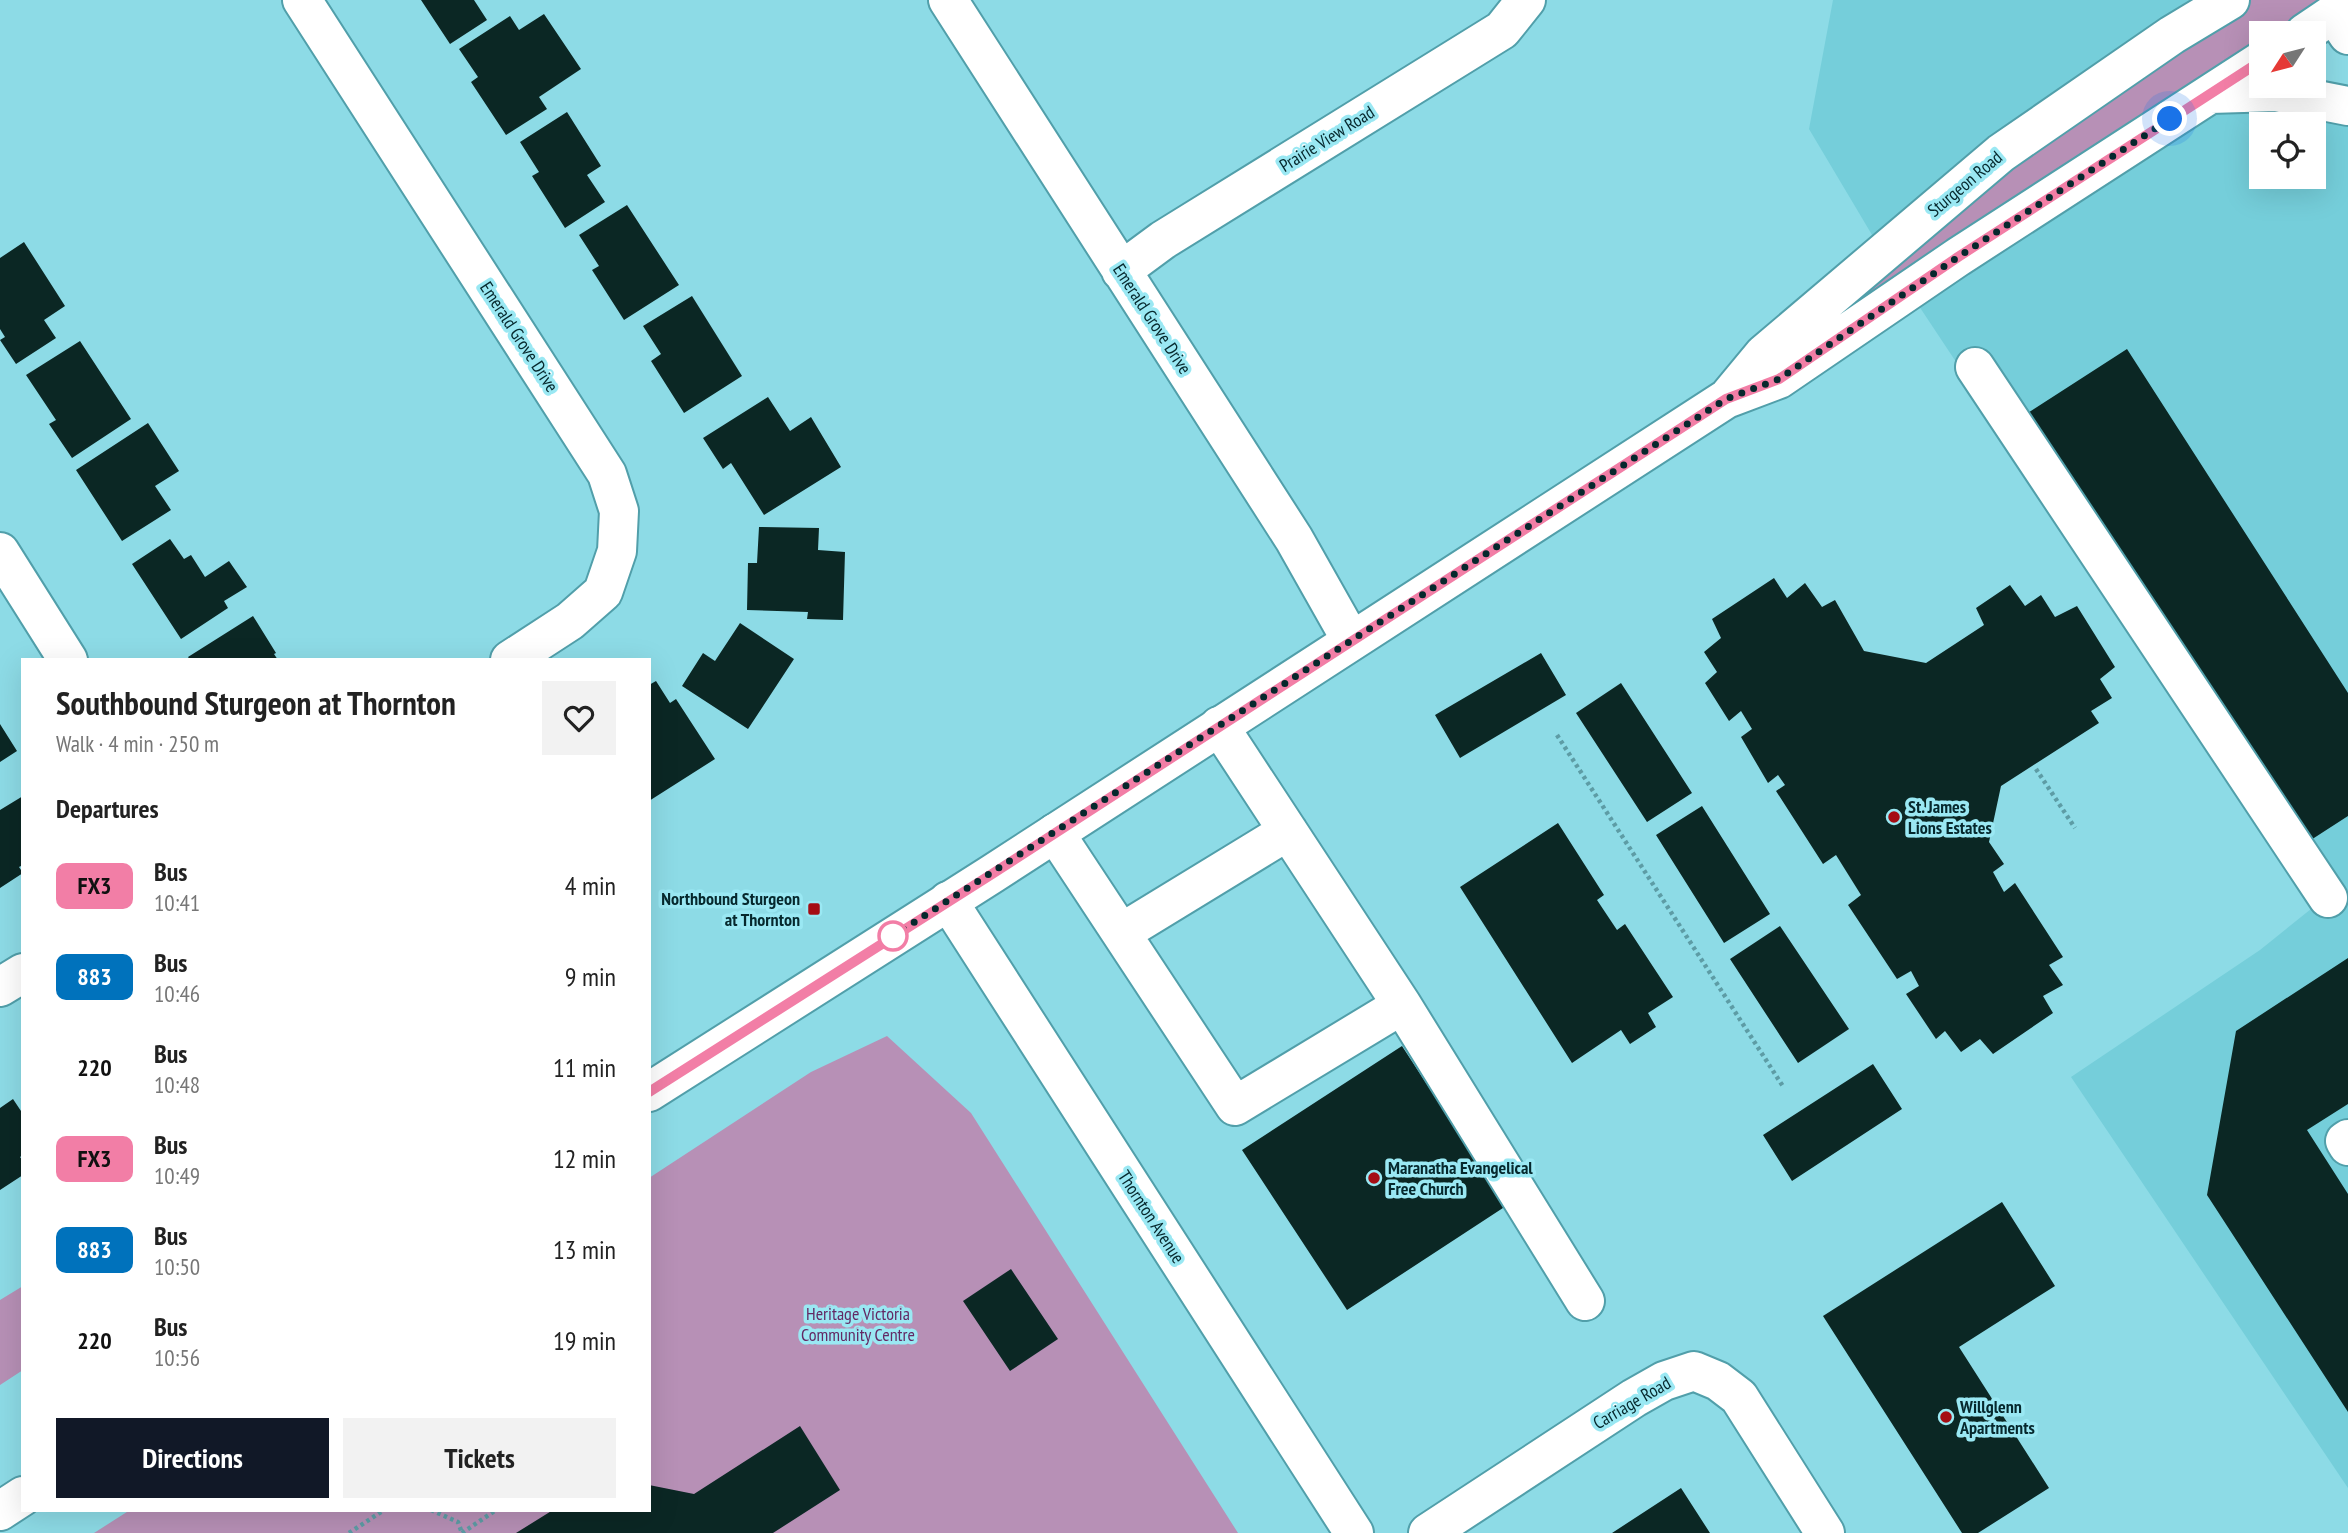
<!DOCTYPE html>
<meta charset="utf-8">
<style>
body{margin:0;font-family:"PT Sans Narrow",sans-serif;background:#f2f2f2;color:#222;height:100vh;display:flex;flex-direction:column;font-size:26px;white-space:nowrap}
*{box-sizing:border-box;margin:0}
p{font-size:23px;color:#767676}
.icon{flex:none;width:38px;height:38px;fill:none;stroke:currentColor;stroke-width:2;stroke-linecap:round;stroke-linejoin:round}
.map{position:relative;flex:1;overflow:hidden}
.sheet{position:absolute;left:21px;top:658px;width:630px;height:854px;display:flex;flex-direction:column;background:#fff;border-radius:0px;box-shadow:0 7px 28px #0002}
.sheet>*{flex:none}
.badge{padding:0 14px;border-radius:10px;font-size:24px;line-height:46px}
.needle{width:46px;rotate:234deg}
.tools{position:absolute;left:2249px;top:21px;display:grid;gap:14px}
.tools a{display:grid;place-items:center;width:77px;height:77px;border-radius:0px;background:#fff;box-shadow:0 7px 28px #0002;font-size:35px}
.you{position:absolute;width:35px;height:35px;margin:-18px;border:5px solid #fff;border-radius:50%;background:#1a73e8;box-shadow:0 0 0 10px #1a73e833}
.map>.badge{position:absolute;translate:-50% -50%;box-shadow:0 0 0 4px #fff}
h2{padding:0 35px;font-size:26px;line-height:63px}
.round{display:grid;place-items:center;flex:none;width:74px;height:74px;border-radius:0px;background:#f2f2f2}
.headline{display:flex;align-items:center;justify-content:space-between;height:119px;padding:0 35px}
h1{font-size:33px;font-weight:600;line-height:52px}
.cta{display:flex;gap:14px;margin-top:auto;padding:14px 35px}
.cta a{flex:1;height:80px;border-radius:0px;background:#111827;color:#fff;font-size:28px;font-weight:600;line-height:80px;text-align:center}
.cta a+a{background:#f2f2f2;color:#222}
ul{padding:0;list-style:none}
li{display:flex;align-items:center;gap:21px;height:91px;padding:0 35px}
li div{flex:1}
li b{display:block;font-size:26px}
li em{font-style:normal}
li .badge{min-width:77px;font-weight:700;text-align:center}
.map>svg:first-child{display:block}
.built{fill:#75ceda;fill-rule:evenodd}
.green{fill:#b790b6}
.building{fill:#0b2724}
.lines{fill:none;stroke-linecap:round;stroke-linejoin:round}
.minor-casing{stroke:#519faa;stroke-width:42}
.major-casing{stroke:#519faa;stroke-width:42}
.path{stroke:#5d9ca5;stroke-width:4.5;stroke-dasharray:3.5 3.5;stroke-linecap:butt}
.minor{stroke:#fff;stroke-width:38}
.major{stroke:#fff;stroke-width:38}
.line-casing{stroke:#fff;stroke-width:16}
.line{stroke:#f27ea6;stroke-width:10}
.walk{stroke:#06282d;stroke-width:7;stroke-dasharray:0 12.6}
.poi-dot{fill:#a50d14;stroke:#9ae8f3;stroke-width:2.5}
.stop-dot{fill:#fff;stroke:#f27ea6;stroke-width:3.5}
.labels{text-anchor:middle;stroke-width:7;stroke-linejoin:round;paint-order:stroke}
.street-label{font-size:18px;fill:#06282d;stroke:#9ae8f3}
.poi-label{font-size:18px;font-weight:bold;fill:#06282d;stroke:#9ae8f3;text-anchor:start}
.park-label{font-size:18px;fill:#632964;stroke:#9ae8f3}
</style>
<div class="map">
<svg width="2348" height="1533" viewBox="0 0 2348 1533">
<rect width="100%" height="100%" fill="#8ddbe6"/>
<!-- built -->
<path class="built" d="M1833 0H2230L1884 255 1809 129Z
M2208 94 2348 106V1488L2071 1077 2260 950 2316 905 1909 291ZM2261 124H2314V177H2261Z"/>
<!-- green -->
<path class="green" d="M2230 0H2324L2305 33H2261V61L1779 379 1764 354Z
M887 1036 971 1113 1238 1533H94L130 1510H649V1178L811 1072Z
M23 1286V1370L0 1385V1300Z"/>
<!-- building -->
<path class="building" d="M421 0H474L487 20 450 44Z
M544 14 581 69 539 97 547 109 506 135 471 82 478 77 459 49 510 16 519 30Z
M567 112 601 166 587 175 605 202 565 228 532 176 539 172 520 142Z
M627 205 679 285 624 320 592 270 599 266 579 235Z
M24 242 65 306 44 320 56 338 16 364 0 340 5 337 0 329V258Z
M692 296 742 376 684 413 651 361 661 354 643 326Z
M80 341 131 419 72 458 49 424 56 420 26 375Z
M2127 349 2348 693V816L2300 847 2023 416Z
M768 397 790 431 811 417 841 467 764 515 731 463 723 469 703 438Z
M148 423 179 471 155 486 171 510 122 541 76 470Z
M759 527 819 528 818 550 845 552 843 620 807 619 808 612 747 610 748 563H757Z
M170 539 184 559 191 555 205 577 229 561 247 587 224 601 228 608 181 639 132 564Z
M1774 578 1787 598 1805 583 1822 607 1835 600 1864 651 1926 663 1984 625 1976 608 2010 585 2025 606 2041 595 2055 617 2077 606 2115 667 2100 679 2112 698 2091 711 2099 723 2001 786 1989 842 2004 864 1993 872 2004 892 2015 883 2063 957 2049 965 2063 985 2043 996 2053 1013 1993 1054 1980 1039 1961 1052 1945 1031 1936 1039 1906 994 1919 986 1911 971 1897 979 1848 905 1861 895 1836 855 1823 864 1776 791 1785 785 1778 775 1768 783 1741 737 1752 729 1741 711 1729 721 1705 683 1717 672 1704 652 1721 638 1712 619Z
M253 616 276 653 274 654 278 660H190L188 657Z
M740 623 794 659 748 729 682 686 703 653 715 661Z
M1541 653 1566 695 1460 758 1435 715Z
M656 681 670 703 676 699 715 759 649 801V685Z
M1621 683 1692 793 1647 822 1576 713Z
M0 724 17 751 0 762Z
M23 796V865L19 867 23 873 0 888V810Z
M1702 806 1770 914 1724 943 1656 835Z
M1558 823 1604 895 1597 900 1617 930 1625 924 1673 997 1648 1013 1656 1027 1630 1044 1621 1030 1572 1063 1460 887Z
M1780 926 1849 1029 1798 1063 1730 959Z
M2348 958V1104L2307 1130 2348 1194V1412L2207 1195 2236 1031Z
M1402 1046 1506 1206 1347 1310 1242 1150Z
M1873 1064 1902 1109 1792 1181 1763 1135Z
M13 1099 23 1114V1155L20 1157 23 1161V1175L0 1190V1108Z
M2002 1202 2055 1286 1959 1347 2049 1488 1978 1533H1962L1823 1316Z
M1011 1269 1058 1339 1010 1371 963 1301Z
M800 1426 840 1490 773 1533H516L553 1510H649V1485L694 1494Z
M1681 1488 1710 1533H1612Z"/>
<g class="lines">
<defs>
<path id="minor" d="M302 0 607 474 619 511 617 551 603 592 570 621 510 660
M948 0 1294 539 1351 640
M2334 14 2348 35
M1121 271 1163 240 1502 30 1526 0
M1975 367 2328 898
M0 552 68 660
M1219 726 1402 1005 1585 1301
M1055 833 1235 1106 1402 1005
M948 901 1354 1533
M1121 933 1288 831
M0 987 23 973
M2348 1139 2345 1141 2348 1146
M1428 1533 1634 1398 1664 1381 1694 1371 1718 1381 1739 1397 1825 1533"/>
<path id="major" d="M2305 33 2348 4
M2210 94 2276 92 2348 106
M1730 395 1764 354 2001 153 2172 35 2230 0
M649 1092 992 874 1726 399 1779 379 1958 257 2261 61
M0 1511 23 1496"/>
</defs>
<!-- minor casing -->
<use href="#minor" class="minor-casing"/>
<!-- major casing -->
<use href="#major" class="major-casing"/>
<!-- path -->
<path class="path" d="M1557 735 1784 1088
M2036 769 2075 828
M431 1510 458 1522 462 1533
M349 1533 384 1510
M462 1533 496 1510"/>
<!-- minor -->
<use href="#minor" class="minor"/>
<!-- major -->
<use href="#major" class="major"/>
</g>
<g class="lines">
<defs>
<path id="line" d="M649 1092 992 874 1726 399 1779 379 1958 257 2261 61"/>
</defs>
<!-- line casing -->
<use href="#line" class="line-casing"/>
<!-- line -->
<use href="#line" class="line"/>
<!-- walk -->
<path class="walk" d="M893 936 1726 399 1779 379 1958 257 2170 119"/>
</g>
<!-- markers -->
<g class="poi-dot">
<circle cx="1894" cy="817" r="7"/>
<rect x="807" y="902" width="14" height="14" rx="3.5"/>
<circle cx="1374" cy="1178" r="7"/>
<circle cx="1946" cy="1417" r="7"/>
</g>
<circle class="stop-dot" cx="893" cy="936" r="14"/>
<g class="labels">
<!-- street labels -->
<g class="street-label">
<text transform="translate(1327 139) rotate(-32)" y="6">Prairie View Road</text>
<text transform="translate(1965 184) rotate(-40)" y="6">Sturgeon Road</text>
<text transform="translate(1152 319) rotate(57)" y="6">Emerald Grove Drive</text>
<text transform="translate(519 337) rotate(57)" y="6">Emerald Grove Drive</text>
<text transform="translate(1151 1217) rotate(57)" y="6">Thornton Avenue</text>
<text transform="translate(1632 1403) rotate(-30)" y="6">Carriage Road</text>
</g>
<!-- poi labels -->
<g class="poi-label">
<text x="1908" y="813">St. James<tspan x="1908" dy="21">Lions Estates</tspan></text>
<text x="800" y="905" text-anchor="end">Northbound Sturgeon<tspan x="800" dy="21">at Thornton</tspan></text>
<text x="1388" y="1174">Maranatha Evangelical<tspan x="1388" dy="21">Free Church</tspan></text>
<text x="1960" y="1413">Willglenn<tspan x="1960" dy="21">Apartments</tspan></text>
</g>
<!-- park labels -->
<g class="park-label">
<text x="858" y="1320">Heritage Victoria<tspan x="858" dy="21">Community Centre</tspan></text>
</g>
</g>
</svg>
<div class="tools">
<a><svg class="needle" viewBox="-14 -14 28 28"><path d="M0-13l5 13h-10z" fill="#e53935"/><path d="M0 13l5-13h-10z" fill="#767676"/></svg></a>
<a><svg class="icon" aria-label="locate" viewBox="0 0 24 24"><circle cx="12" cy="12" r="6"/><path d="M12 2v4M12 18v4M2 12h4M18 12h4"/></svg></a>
</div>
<div class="you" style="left:2170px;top:119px"></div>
<section class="sheet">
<div class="headline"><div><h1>Southbound Sturgeon at Thornton</h1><p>Walk · 4 min · 250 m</p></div><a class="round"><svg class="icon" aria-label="heart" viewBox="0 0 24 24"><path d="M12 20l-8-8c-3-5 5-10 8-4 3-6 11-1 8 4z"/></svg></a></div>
<h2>Departures</h2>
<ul>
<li><span class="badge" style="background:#f27ea6;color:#111">FX3</span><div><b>Bus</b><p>10:41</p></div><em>4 min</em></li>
<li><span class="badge" style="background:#0072bc;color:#fff">883</span><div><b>Bus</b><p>10:46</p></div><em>9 min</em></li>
<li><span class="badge" style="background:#fff;color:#111">220</span><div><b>Bus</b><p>10:48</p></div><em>11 min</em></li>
<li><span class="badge" style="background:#f27ea6;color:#111">FX3</span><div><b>Bus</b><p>10:49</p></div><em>12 min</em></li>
<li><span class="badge" style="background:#0072bc;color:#fff">883</span><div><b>Bus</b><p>10:50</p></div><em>13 min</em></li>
<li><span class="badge" style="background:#fff;color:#111">220</span><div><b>Bus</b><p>10:56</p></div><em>19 min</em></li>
</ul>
<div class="cta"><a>Directions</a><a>Tickets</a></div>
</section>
</div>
